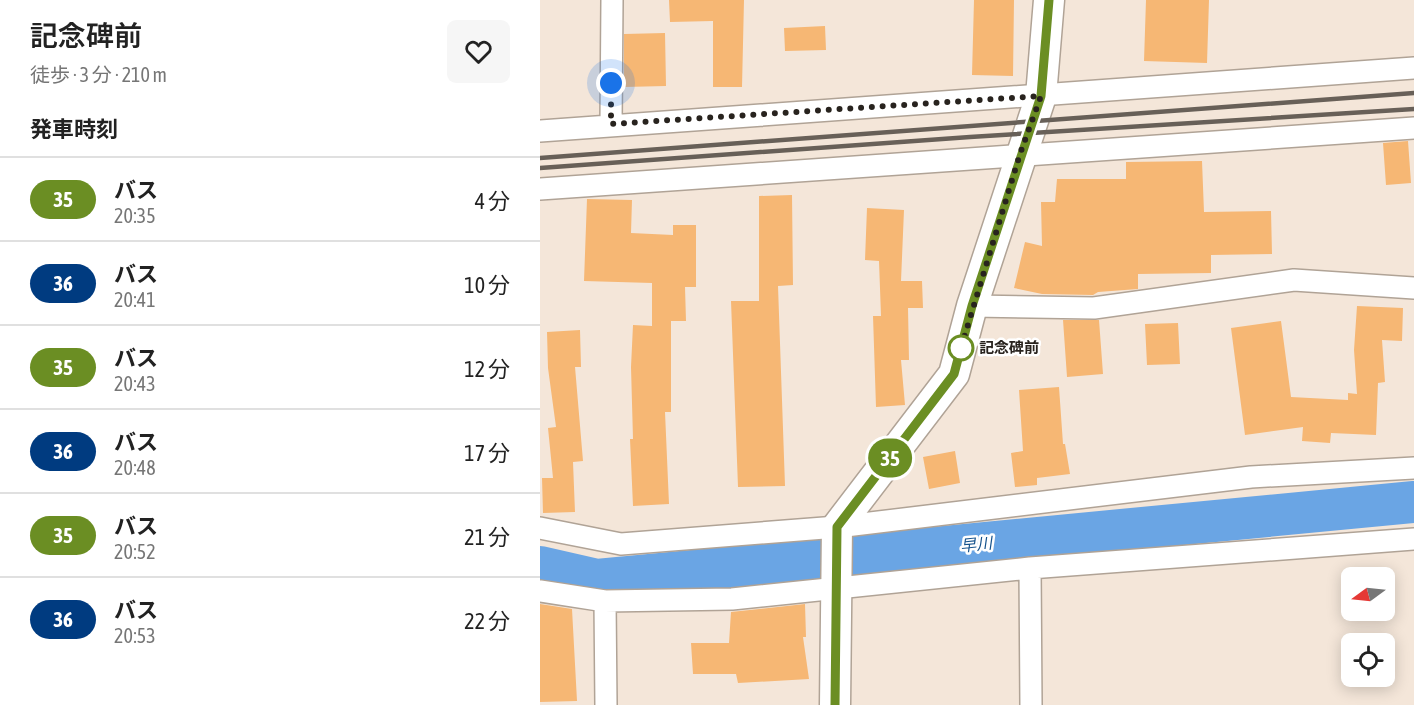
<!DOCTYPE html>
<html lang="ja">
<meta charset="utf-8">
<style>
body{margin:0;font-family:"Asap Condensed","Noto Sans JP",sans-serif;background:#f6f6f6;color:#222;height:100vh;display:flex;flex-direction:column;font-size:22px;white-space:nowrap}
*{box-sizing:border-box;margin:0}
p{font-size:20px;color:#767676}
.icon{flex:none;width:33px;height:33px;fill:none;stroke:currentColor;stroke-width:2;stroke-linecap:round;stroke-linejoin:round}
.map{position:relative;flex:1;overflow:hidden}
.details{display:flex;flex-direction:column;background:#fff;width:540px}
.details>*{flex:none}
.badge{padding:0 12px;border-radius:20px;font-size:21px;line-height:39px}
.needle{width:39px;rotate:255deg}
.buttons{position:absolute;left:801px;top:567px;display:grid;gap:12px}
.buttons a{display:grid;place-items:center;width:54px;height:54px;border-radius:9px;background:#fff;box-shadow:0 3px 15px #0003;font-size:30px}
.you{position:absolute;width:30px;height:30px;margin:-15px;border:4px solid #fff;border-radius:50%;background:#1a73e8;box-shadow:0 0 0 9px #1a73e833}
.map>.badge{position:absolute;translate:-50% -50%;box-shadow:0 0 0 3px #fff}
h2{padding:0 30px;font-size:22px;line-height:54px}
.round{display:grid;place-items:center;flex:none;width:63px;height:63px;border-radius:9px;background:#f6f6f6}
.overview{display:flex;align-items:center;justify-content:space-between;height:102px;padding:0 30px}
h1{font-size:28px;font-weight:600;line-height:45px}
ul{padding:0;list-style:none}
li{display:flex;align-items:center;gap:18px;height:84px;padding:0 30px;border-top:2px solid #e0e0e0}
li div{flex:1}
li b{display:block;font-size:22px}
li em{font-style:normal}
li .badge{min-width:66px;font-weight:700;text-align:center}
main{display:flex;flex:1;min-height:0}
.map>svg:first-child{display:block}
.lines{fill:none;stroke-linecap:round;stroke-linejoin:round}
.river{stroke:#6aa5e4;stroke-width:42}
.building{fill:#f6b774}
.street-casing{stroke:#b0a396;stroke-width:24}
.secondary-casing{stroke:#b0a396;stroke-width:33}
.street{stroke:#fff;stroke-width:21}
.secondary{stroke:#fff;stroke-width:30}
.rail{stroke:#686058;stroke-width:4.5}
.line-casing{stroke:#fff;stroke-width:14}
.line{stroke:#6b8e23;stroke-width:9}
.walk{stroke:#28231e;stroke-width:6;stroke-dasharray:0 10.8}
.stop-dot{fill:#fff;stroke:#6b8e23;stroke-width:3}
.labels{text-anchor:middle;stroke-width:5;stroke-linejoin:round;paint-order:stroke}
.stop-label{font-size:15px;font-weight:bold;fill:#28231e;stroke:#fff;text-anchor:start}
.water-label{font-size:16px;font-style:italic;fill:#15528c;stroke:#fff}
</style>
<main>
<section class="details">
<div class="overview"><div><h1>記念碑前</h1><p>徒歩 · 3 分 · 210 m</p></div><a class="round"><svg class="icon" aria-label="heart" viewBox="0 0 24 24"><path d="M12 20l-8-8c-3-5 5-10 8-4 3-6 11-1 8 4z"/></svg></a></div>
<h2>発車時刻</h2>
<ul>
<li><span class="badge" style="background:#6b8e23;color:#fff">35</span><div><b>バス</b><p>20:35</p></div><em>4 分</em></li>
<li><span class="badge" style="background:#003b80;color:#fff">36</span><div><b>バス</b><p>20:41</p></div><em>10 分</em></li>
<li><span class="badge" style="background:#6b8e23;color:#fff">35</span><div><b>バス</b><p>20:43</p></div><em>12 分</em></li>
<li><span class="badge" style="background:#003b80;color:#fff">36</span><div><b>バス</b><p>20:48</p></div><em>17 分</em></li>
<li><span class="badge" style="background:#6b8e23;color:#fff">35</span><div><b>バス</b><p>20:52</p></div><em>21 分</em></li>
<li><span class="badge" style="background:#003b80;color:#fff">36</span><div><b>バス</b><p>20:53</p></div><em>22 分</em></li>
</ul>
</section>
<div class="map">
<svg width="874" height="705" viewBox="0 0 874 705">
<rect width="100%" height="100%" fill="#f4e6d9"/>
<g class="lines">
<!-- river -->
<path class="river" d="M0 567 57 580 874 502"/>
</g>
<!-- building -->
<path class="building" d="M129 0H204L202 87H173V21L130 22Z
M434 0H474L473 76 432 75Z
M606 0H669L667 63 604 61Z
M285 26 286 50 245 51 244 28Z
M125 33 126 86 84 87V34Z
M868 141 871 183 846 185 843 143Z
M662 161 664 212 731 211 732 254 671 255V273L598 274V289L558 292 553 295 502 294 474 288 485 242 502 246 501 202H515L517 179H586V162Z
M252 195 253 285 238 286 245 486 198 487 191 301H219V196Z
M47 199 92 200 91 233 133 235V225H156V287H145L146 321H131V412H125L129 504 93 506 90 439H93L91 367 93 325 112 326V283L44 281Z
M327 208 364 210 361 281H382L383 308H368L369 360H361L365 405 336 407 333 316H341L339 261 325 260Z
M817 306 863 308 862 341 842 340 845 382 838 383 836 435 791 433 790 443 762 441 763 427 705 435 691 328 741 321 751 397 808 400V393L817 394 814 350Z
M523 320H559L563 374 527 377Z
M638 323 640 364 607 365 605 324Z
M40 330 41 367H35L43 461 33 462 35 512 3 513 2 478H13L8 428 16 427 8 368 7 332Z
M519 387 523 444H525L530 474 497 478V485L475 487 471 453 483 451 479 390Z
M415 451 420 483 389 489 383 457Z
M0 604 32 609 37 701 0 702Z
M265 604 266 637H263L269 679 198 683 196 674H153L151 643H189L191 612Z"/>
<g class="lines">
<defs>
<path id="street" d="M71 124 72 0
M0 131 874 68
M0 189 874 128
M432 306 554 308 754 280 874 288
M0 528 81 544 297 527 711 477 874 468
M490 568 491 705
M0 591 65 601 192 599 490 568 874 539
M65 601 66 705"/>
<path id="secondary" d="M295 705 297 527 414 374 432 306 501 96 509 0"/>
</defs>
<!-- street casing -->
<use href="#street" class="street-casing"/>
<!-- secondary casing -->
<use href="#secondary" class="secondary-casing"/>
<!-- street -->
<use href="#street" class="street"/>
<!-- secondary -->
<use href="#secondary" class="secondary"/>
<!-- rail -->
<path class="rail" d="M0 158 874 93
M0 168 430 137 874 109"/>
</g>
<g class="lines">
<defs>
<path id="line" d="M295 705 297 527 414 374 432 306 501 96 509 0"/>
</defs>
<!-- line casing -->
<use href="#line" class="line-casing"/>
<!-- line -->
<use href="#line" class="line"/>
<!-- walk -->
<path class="walk" d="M71 83V124L501 96 480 154 420 351 421 348"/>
</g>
<!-- markers -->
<circle class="stop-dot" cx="421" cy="348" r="12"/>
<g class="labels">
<!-- stop labels -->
<g class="stop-label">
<text x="439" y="353">記念碑前</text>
</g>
<!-- water labels -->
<g class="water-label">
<text transform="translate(436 544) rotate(-6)" y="6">早川</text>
</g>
</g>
</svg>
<div class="buttons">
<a><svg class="needle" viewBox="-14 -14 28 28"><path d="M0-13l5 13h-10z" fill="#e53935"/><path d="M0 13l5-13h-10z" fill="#767676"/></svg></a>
<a><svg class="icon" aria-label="locate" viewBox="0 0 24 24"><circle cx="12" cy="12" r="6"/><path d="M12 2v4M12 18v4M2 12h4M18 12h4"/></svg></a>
</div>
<div class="you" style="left:71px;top:83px"></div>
<b class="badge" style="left:350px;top:458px;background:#6b8e23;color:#fff">35</b>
</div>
</main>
